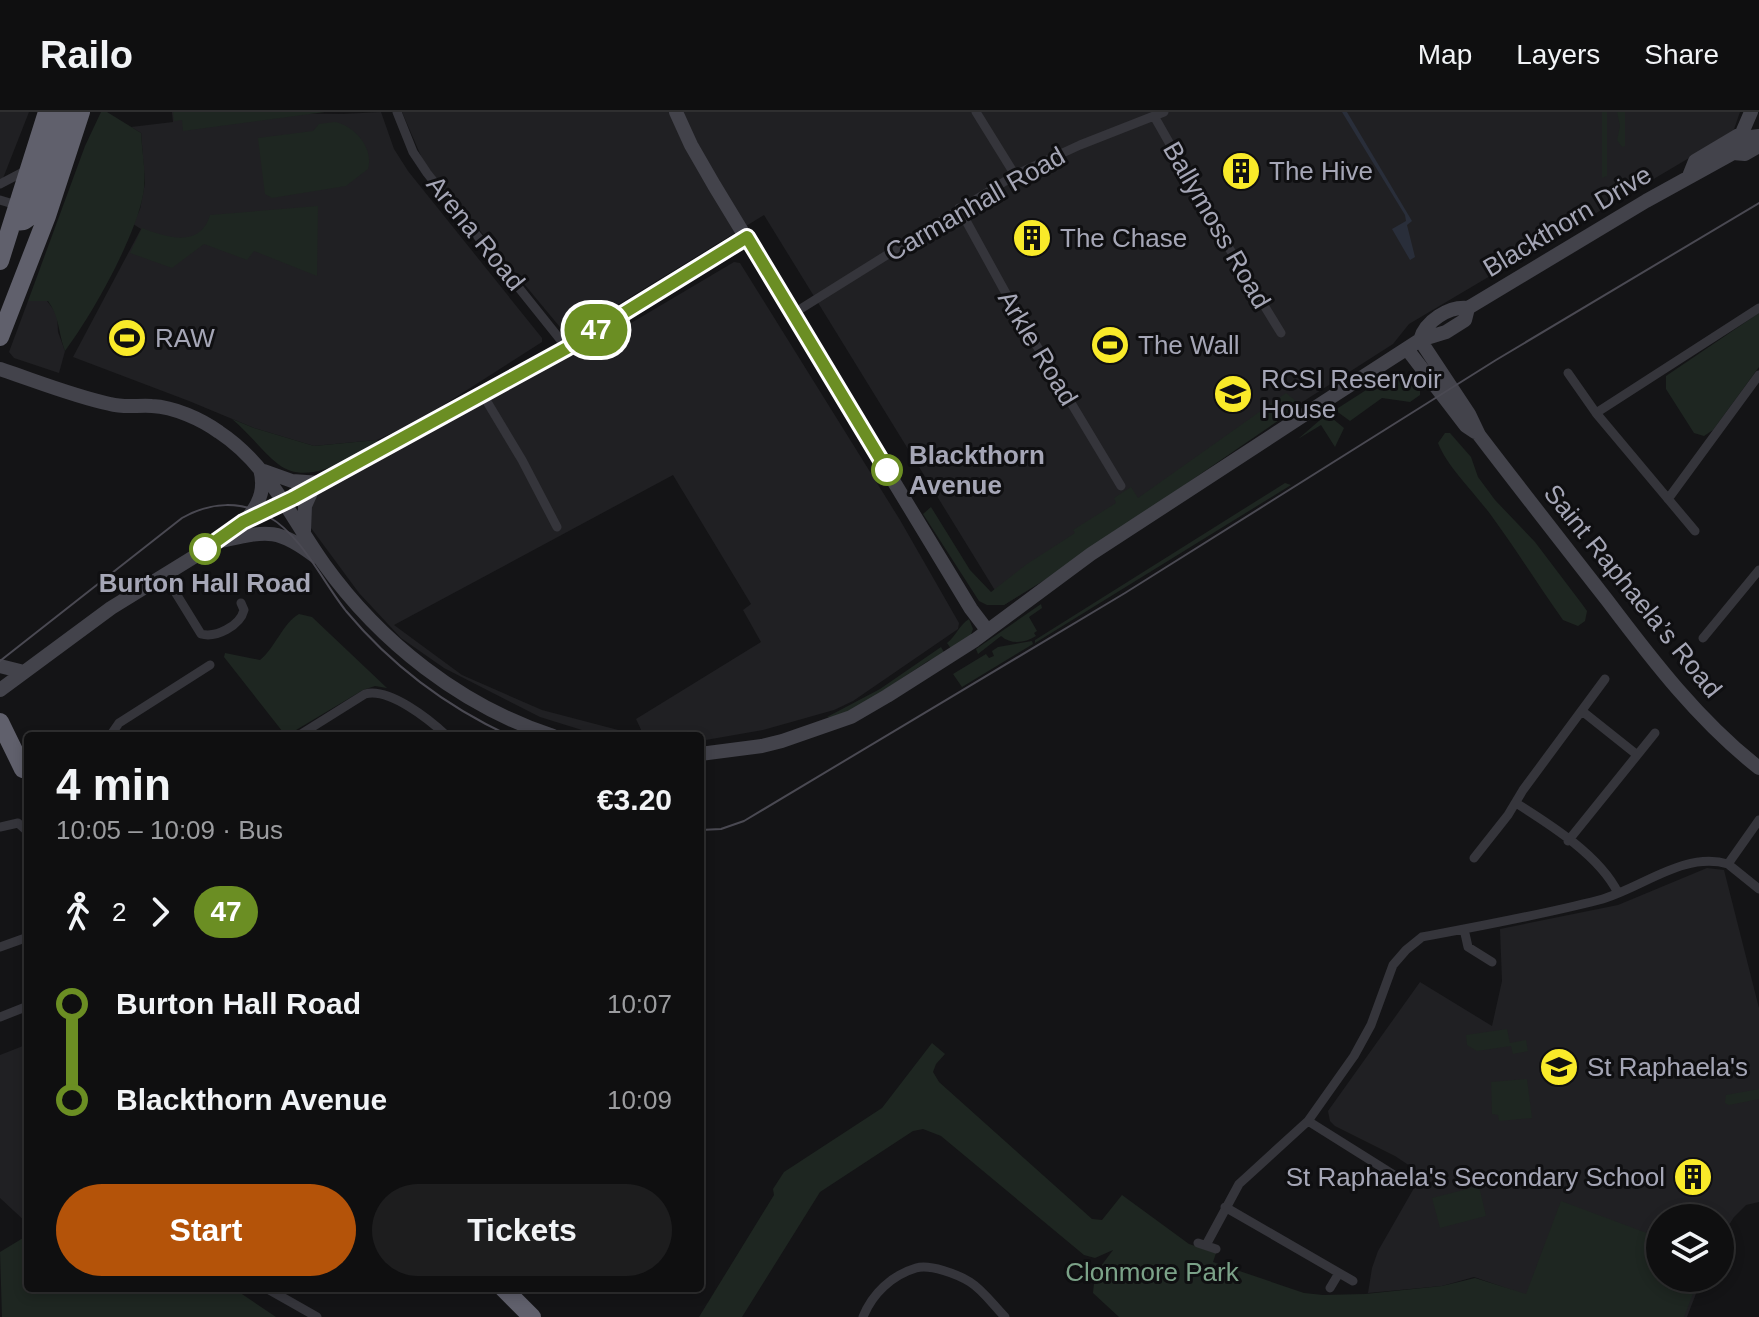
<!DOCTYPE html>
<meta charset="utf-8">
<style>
body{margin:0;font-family:Arial,sans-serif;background:#1d1d1e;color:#f1f3f6;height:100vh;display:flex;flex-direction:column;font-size:30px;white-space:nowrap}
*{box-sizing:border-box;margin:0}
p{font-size:26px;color:#9b9c9f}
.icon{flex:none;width:44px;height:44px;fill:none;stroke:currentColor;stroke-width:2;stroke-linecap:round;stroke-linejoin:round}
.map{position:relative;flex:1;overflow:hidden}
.sheet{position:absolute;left:24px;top:620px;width:680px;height:560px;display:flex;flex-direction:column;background:#0f0f10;border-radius:8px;box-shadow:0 4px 12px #0003,0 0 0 2px #2f2f30}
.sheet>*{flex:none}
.badge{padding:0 16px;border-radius:26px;font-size:28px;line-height:52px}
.fabs{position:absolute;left:1646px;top:1092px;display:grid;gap:16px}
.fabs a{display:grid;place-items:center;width:88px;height:88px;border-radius:50%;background:#0f0f10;box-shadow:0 4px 12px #0003,0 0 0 2px #2f2f30;font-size:40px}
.map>.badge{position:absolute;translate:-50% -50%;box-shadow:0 0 0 4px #fff}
.legs{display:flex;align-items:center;gap:12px;height:88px;padding:0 32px;font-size:26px}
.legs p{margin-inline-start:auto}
.summary{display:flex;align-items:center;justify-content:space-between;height:136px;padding:0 32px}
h1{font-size:44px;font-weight:700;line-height:60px}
.cta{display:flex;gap:16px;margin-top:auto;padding:16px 32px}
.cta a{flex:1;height:92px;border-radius:48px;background:#b45309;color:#fff;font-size:32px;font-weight:700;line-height:92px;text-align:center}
.cta a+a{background:#1d1d1e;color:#f1f3f6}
ul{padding:0 32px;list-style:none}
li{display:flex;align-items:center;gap:28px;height:96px;font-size:30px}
li i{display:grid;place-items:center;width:12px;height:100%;margin:0 10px;background:currentColor}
li i::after{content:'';width:20px;height:20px;margin:-10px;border:6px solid;border-radius:50%;background:#0f0f10}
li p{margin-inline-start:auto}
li:first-child i{background:linear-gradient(#0000 50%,currentColor 0)}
li:last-child i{background:linear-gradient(currentColor 50%,#0000 0)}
header{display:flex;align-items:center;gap:48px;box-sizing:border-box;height:112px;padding:0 40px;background:#0f0f10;border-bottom:2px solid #2f2f30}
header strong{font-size:38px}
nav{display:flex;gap:44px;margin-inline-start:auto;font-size:28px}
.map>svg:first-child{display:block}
.built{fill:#202023}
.green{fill:#1e2621}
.water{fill:#292e3a}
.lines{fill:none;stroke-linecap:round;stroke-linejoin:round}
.street{stroke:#35353b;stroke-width:9}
.secondary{stroke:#43434b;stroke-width:14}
.highway{stroke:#60606c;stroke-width:18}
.tram{stroke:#4a4952;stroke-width:2}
.line-1-casing{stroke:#fff;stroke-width:18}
.line-1{stroke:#6b8e23;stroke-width:12}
.stop-1-dot{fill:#fff;stroke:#6b8e23;stroke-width:4}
.labels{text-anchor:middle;stroke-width:6;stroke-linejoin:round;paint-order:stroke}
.poi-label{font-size:26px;fill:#a5a6b6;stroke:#0f0f11;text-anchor:start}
.street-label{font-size:26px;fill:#a5a6b6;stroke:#0f0f11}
.stop-label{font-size:26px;font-weight:bold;fill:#a5a6b6;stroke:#0f0f11;text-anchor:start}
.park-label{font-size:26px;fill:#7ba288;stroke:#0f0f11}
</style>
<header>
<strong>Railo</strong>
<nav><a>Map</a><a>Layers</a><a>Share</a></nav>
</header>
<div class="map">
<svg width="1759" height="1205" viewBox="0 0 1759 1205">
<rect width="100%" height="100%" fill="#141416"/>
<!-- built -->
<path class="built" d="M0 0H29L0 74Z
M172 0 343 2 381 0 394 37 408 59 542 226V230L420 308 377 328 314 334 254 316 189 289 73 245 141 117 133 112 140 97 145 71 141 21 131 15 173 10Z
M402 0H1740L1733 20 1409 212 1393 232 1304 289 1059 459 1004 493 764 103 572 221 564 220 424 51Z
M734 150 740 151 900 408 959 511 958 517 853 589 834 598 763 618 700 629V624H644L636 607 761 530 743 498 751 492 673 363 394 513 462 563 542 598 641 624 598 623 540 605 444 556 401 526 359 481 311 416 308 399 316 383 495 280 599 230Z
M28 189H47L57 202 58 220 65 239 59 261 14 246 9 240Z
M1707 756 1724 758 1759 896V1090L1746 1093 1734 1105 1720 1127V1106H1660V1166H1702L1687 1205H1590L1474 1165 1442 1174 1368 1181 1372 1156 1378 1139 1422 1062 1395 1044 1335 1014 1330 1009 1328 999 1420 870 1492 914 1502 869 1500 817 1618 793Z
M28 932V1112L0 1086V943Z"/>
<!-- green -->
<path class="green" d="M101 0H107L141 21C142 41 147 63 143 83 135 126 92 203 65 239 58 220 60 206 48 189H28L85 34Z
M173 0H325L183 19 182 8 174 9Z
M1602 0H1607V64L1602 66Z
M1617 0H1625V34L1622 35 1617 28 1620 14Z
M335 10C355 14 374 36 368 57L346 74 272 86 265 82 258 26 313 19 319 12Z
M318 94 317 164 254 139 247 148 204 132 172 156 130 141 142 116C166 125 200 137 210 103Z
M1759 201V255L1713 318 1704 324 1694 321 1666 277V264Z
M1391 262 1412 269 1420 279V283L1410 290 1382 286 1350 309 1335 298Z
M1286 281 1301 293 1059 459 1004 493H987L979 489 923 402 931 395 970 458 991 480 1027 452 1075 421 1073 418 1116 391 1114 386 1131 375 1138 386Z
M1327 302 1344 316 1335 335 1321 313 1298 327Z
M232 307 254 316 314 334 377 328 379 331C351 345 308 376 278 352 263 340 249 321 232 307Z
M1445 321H1450L1471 345 1478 365 1495 388 1535 430 1582 492 1587 499 1585 509 1578 514 1563 508C1539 474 1517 439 1493 406 1477 383 1447 355 1438 331Z
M1285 371 1291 373 1035 531V528Z
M1041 492 1042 496 1029 505 1037 519 1034 521 1036 524C1025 531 1011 533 1001 524L978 542 976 537Z
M299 502 312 505 387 576 375 574 363 578 286 624 224 545 225 541 260 548C276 535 282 512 299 502Z
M969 507 973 517 970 525 952 538 947 531C956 524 960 512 969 507Z
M1032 529 1033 532 962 575 953 562 986 542 989 546 994 544 992 539 998 535Z
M941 535 945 542 928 549 859 595 831 606 827 605 880 577Z
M1507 917 1510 931 1526 928 1528 939 1513 942 1511 934 1477 939 1467 933 1466 923Z
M932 931 945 942 936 952 933 960 939 970 1092 1107 1102 1108 1122 1083 1189 1132 1216 1141 1213 1150 1304 1181 1323 1183 1365 1182 1442 1174 1475 1166 1526 1182 1561 1089 1660 1126V1166H1699L1684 1205H1119L1093 1181 1095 1162 1113 1138 1095 1146 1084 1143 941 1024 923 1017 913 1019 820 1080 742 1205H699L774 1083 773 1077 784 1060 882 996Z
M1527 967 1532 1006 1499 1009 1498 1003 1492 1002 1491 970Z
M1759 977V987L1729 993 1725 991 1726 983Z
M1479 1074 1486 1104 1440 1116 1432 1086Z
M28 1123V1176H233L276 1205H2L0 1140Z"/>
<!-- water -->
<path class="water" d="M1342 0H1347L1412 109 1407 113 1415 145 1410 148 1392 117 1406 109 1405 103Z"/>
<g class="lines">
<!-- street -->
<path class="street" d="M397 0 413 40 427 61 567 236
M976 0 1015 63
M1154 4 1229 136 1281 221
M0 72 25 59
M0 88 20 94
M959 96 1014 196 1121 374
M794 201 1015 63 1080 33 1164 0
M1568 261 1596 301 1695 419
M483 283 522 348 557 415
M1596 301 1759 196
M1668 387 1759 263
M164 462 201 522C216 526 240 514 244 498L241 491
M1703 526 1759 458
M1582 599 1636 642
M110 624 119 611 210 553
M298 624 365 582C389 575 430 608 447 624
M1516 691C1551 713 1600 744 1618 781
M0 715 18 711 28 720
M1568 729 1655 621
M1474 746 1508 703 1523 678 1605 567
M1728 752 1759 777
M1464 817 1468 835 1492 850
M0 835 28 825
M0 905 28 894
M1308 1009 1402 1068
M1225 1095 1353 1169
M1198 1131 1216 1137
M1206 1133 1239 1072 1308 1009 1354 944 1371 913 1393 853 1406 838 1422 825C1481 814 1541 803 1599 788 1641 777 1683 739 1728 752L1759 708
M266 1176 317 1205
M1330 1176 1339 1161
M863 1205C872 1182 892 1163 916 1156 930 1152 957 1162 970 1170 983 1178 994 1194 1005 1205"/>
<!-- secondary -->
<path class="secondary" d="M676 0 691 33 714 73 971 497 987 518
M1733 41 1745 42 1759 34
M1689 64 1695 49 1742 21 1751 0
M1420 228 1469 302 1479 323C1521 378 1564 433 1607 488 1653 549 1699 609 1759 656
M1420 228C1425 209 1449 194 1468 196L1646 89 1733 41 1751 25 1759 24
M1407 237 1466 314 1475 320
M0 257C36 269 73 284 110 292 124 296 138 293 152 294 174 295 201 307 219 320 268 352 291 406 324 452 380 530 461 594 553 624
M264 359 292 369 321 371
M249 404C261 389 265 375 260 357
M304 419 305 394 313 376
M221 429C267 419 277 415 316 445
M0 554 24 560
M0 578 111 496 218 430 236 414 293 386 483 283 567 236 747 125
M700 642 762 634 782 629 851 605 887 584 975 528 1091 442 1330 286 1420 228 1446 220 1465 208 1468 196"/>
<!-- highway -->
<path class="highway" d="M14 110 24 109 31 104 64 0
M0 149 47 0
M0 225 47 104 81 0
M0 610 23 657
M503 1176 532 1205"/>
<!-- tram -->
<path class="tram" d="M0 549 182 406C210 390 241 388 269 405 301 423 323 470 346 499 391 553 447 595 510 624
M700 718 721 717 744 709 1125 481 1496 248 1759 91"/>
</g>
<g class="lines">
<defs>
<path id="line-1" d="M205 437 243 410 293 386 567 236 747 125 887 358"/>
</defs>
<!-- line-1 casing -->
<use href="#line-1" class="line-1-casing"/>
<!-- line-1 -->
<use href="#line-1" class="line-1"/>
</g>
<!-- icons -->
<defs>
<symbol id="building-disc" viewBox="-11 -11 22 22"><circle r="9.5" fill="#f9ea29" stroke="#0f0f11"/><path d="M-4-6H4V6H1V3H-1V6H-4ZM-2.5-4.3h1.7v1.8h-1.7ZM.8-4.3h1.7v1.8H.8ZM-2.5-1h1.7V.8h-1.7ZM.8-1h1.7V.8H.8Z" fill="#111"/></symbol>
<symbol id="stadium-disc" viewBox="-11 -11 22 22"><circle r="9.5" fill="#f9ea29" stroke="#0f0f11"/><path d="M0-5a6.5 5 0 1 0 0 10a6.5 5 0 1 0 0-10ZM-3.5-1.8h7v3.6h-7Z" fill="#111"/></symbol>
<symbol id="university-disc" viewBox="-11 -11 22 22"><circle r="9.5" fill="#f9ea29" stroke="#0f0f11"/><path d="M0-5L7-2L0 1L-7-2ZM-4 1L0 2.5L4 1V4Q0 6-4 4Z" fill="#111"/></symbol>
<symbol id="school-disc" viewBox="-11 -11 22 22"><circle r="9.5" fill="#f9ea29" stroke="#0f0f11"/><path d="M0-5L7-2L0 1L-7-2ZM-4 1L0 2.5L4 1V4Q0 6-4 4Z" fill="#111"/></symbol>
</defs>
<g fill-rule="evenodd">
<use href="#building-disc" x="1219" y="37" width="44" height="44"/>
<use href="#building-disc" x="1010" y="104" width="44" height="44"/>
<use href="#stadium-disc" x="105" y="204" width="44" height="44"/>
<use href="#stadium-disc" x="1088" y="211" width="44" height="44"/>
<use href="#university-disc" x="1211" y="260" width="44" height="44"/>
<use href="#school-disc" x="1537" y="933" width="44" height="44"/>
<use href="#building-disc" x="1671" y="1043" width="44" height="44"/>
</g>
<!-- markers -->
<g class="stop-1-dot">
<circle cx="887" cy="358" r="14"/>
<circle cx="205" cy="437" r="14"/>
</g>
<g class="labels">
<!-- poi labels -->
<g class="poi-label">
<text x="1269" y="68">The Hive</text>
<text x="1060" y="135">The Chase</text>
<text x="155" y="235">RAW</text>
<text x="1138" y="242">The Wall</text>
<text x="1261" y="276">RCSI Reservoir<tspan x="1261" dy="30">House</tspan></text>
<text x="1587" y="964">St Raphaela's</text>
<text x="1665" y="1074" text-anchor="end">St Raphaela's Secondary School</text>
</g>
<!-- street labels -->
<g class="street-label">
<text transform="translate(975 92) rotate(-30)" y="9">Carmanhall Road</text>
<text transform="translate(1567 109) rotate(-31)" y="9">Blackthorn Drive</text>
<text transform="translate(1217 113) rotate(60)" y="9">Ballymoss Road</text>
<text transform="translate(476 121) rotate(51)" y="9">Arena Road</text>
<text transform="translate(1038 236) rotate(59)" y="9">Arkle Road</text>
<text transform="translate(1633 479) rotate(51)" y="9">Saint Raphaela’s Road</text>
</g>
<!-- stop labels -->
<g class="stop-label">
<text x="909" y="352">Blackthorn<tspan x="909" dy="30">Avenue</tspan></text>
<text x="205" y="480" text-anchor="middle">Burton Hall Road</text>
</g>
<!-- park labels -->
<g class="park-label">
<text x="1152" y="1169">Clonmore Park</text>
</g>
</g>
</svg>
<div class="fabs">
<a><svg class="icon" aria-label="layers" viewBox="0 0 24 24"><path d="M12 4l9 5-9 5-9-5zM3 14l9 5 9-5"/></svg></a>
</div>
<b class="badge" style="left:596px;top:218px;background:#6b8e23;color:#fff">47</b>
<section class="sheet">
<div class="summary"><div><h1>4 min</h1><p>10:05 – 10:09 · Bus</p></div><b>€3.20</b></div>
<div class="legs"><svg class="icon" aria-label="walk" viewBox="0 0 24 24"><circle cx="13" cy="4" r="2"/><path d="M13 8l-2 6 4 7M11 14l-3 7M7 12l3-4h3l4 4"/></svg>2<svg class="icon" aria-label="forward" viewBox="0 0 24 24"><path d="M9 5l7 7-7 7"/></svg><b class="badge" style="background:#6b8e23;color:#fff">47</b></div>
<ul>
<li><i style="color:#6b8e23"></i><b>Burton Hall Road</b><p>10:07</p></li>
<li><i style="color:#6b8e23"></i><b>Blackthorn Avenue</b><p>10:09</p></li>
</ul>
<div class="cta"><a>Start</a><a>Tickets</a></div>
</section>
</div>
